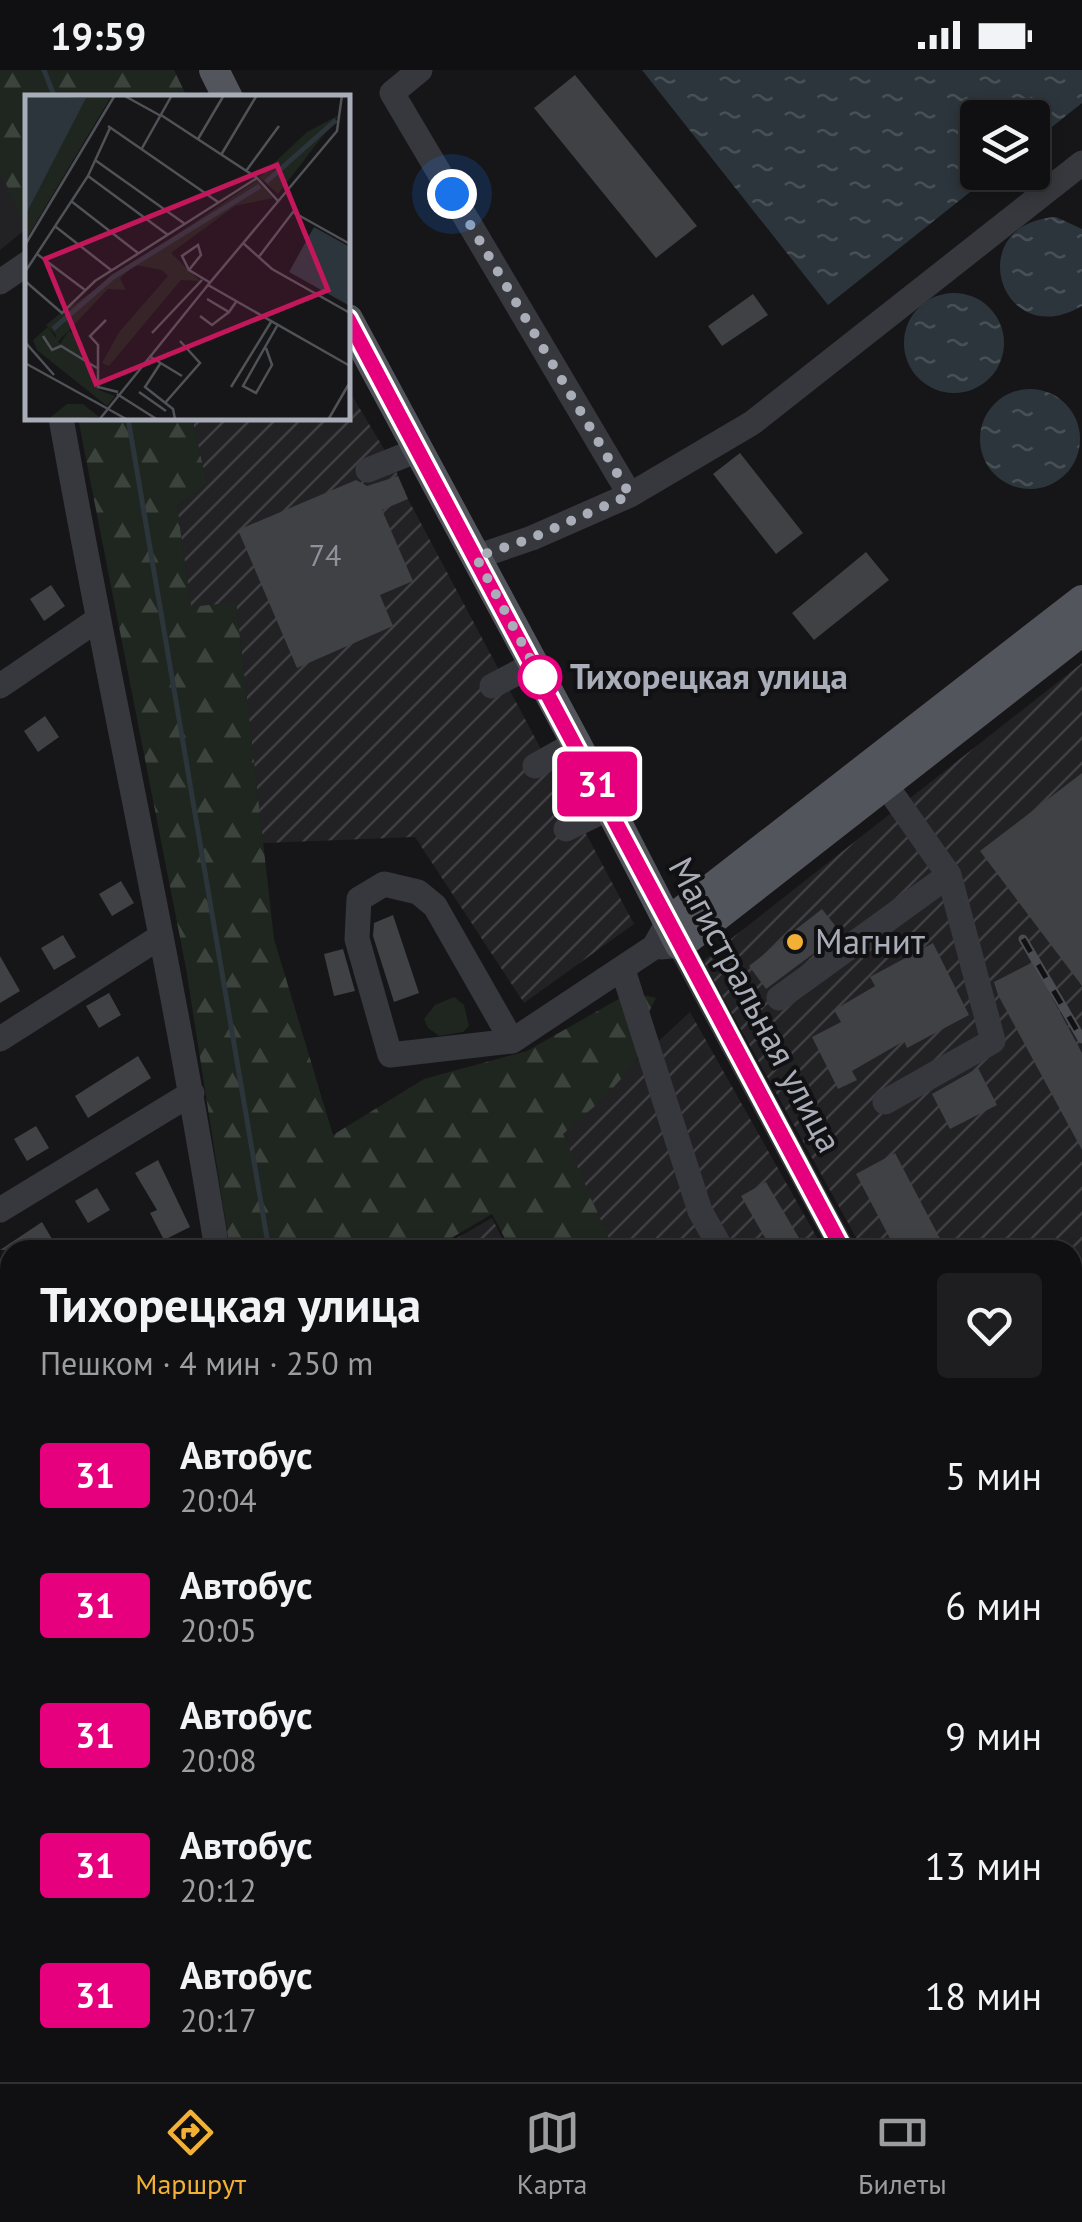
<!DOCTYPE html>
<html lang="ru">
<meta charset="utf-8">
<style>
body{margin:0;font-family:"PT Sans",sans-serif;background:#1e1e20;color:#f1f3f6;height:100vh;display:flex;flex-direction:column;font-size:38px;white-space:nowrap}
*{box-sizing:border-box;margin:0}
p{font-size:32px;color:#9c9d9f}
.icon{flex:none;width:55px;height:55px;fill:none;stroke:currentColor;stroke-width:2;stroke-linecap:round;stroke-linejoin:round}
.map{position:relative;flex:1;overflow:hidden}
.drawer{position:absolute;left:0px;top:1170px;width:1082px;height:842px;display:flex;flex-direction:column;background:#101012;border-radius:30px 30px 0 0;box-shadow:0 5px 15px #0003,0 0 0 2px #303032}
.drawer>*{flex:none}
.badge{padding:0 20px;border-radius:8px;font-size:35px;line-height:65px}
.buttons{position:absolute;left:960px;top:30px;display:grid;gap:20px}
.buttons a{display:grid;place-items:center;width:90px;height:90px;border-radius:10px;background:#101012;box-shadow:0 5px 15px #0003,0 0 0 2px #303032;font-size:50px}
.you{position:absolute;width:50px;height:50px;margin:-25px;border:8px solid #fff;border-radius:50%;background:#1a73e8;box-shadow:0 0 0 15px #1a73e833}
.map>.badge{position:absolute;translate:-50% -50%;box-shadow:0 0 0 5px #fff}
.round{display:grid;place-items:center;flex:none;width:105px;height:105px;border-radius:10px;background:#1e1e20}
.head{display:flex;align-items:center;justify-content:space-between;height:170px;padding:0 40px}
h1{font-size:48px;font-weight:700;line-height:75px}
ul{padding:0;list-style:none}
li{display:flex;align-items:center;gap:30px;height:130px;padding:0 40px}
li div{flex:1}
li b{display:block;font-size:38px}
li em{font-style:normal}
li .badge{min-width:110px;font-weight:700;text-align:center}
.status{display:flex;justify-content:space-between;align-items:center;height:70px;padding:0 50px;background:#101012;direction:ltr}
.status svg{height:28px;fill:currentColor}
.dock{display:flex;justify-content:space-around;align-items:center;height:140px;border-top:2px solid #303032;background:#101012;font-size:28px;color:#9c9d9f}
.dock a{display:grid;justify-items:center;gap:5px}
.dock .selected{color:#f2b134}
.map>svg:first-child{display:block}
.built{fill:#222225}
.industrial{fill:url(#industrial-furrows)}
.green{fill:#1e261f}
.forest{fill:url(#forest-firs)}
.water{fill:url(#water-ripples)}
.lines{fill:none;stroke-linecap:round;stroke-linejoin:round}
.stream{stroke:#2c353c;stroke-width:5}
.building{fill:#404145}
.minor{stroke:#37383d;stroke-width:25}
.major{stroke:#53555c;stroke-width:30}
.rail-casing{stroke:#4a4c52;stroke-width:9}
.rail{stroke:#111113;stroke-width:5;stroke-dasharray:15;stroke-linecap:butt}
.line-casing{stroke:#fff;stroke-width:22}
.line{stroke:#e6007e;stroke-width:15}
.walk{stroke:#a8adb8;stroke-width:10;stroke-dasharray:0 18}
.stop-dot{fill:#fff;stroke:#e6007e;stroke-width:5}
.poi-dot{fill:#f2b134;stroke:#111113;stroke-width:4}
.labels{text-anchor:middle;stroke-width:8;stroke-linejoin:round;paint-order:stroke}
.number-label{font-size:30px;fill:#8e929b}
.stop-label{font-size:35px;font-weight:bold;fill:#a8adb8;stroke:#111113;text-anchor:start}
.poi-label{font-size:35px;fill:#a8adb8;stroke:#111113;text-anchor:start}
.street-label{font-size:35px;fill:#a8adb8;stroke:#111113}
.inset-river{fill:none;stroke:#2c353c;stroke-width:5}
.inset-road{fill:none;stroke:#505258;stroke-width:2.5}
.view{fill:#c2185b;fill-opacity:0.15;stroke:#c2185b;stroke-width:5}
.inset-edge{fill:none;stroke:#a8adb8;stroke-width:5}
</style>
<div class="status"><b>19:59</b><svg viewBox="0 0 49 12"><path d="M0 12V9h3v3zM5 12V6h3v6zM10 12V3h3v9zM15 12V0h3v12zM26 1h20v11H26zM47 4h2v5h-2z"/></svg></div>
<div class="map">
<svg width="1082" height="2012" viewBox="0 0 1082 2012">
<defs>
<pattern id="industrial-furrows" width="10" height="10" patternUnits="userSpaceOnUse" patternTransform="scale(2.5)"><rect width="10" height="10" fill="#222225"/><path d="M-1 1l2-2M0 10L10 0M9 11l2-2" fill="none" stroke="#3f3f43"/></pattern>
<pattern id="forest-firs" width="22" height="20" patternUnits="userSpaceOnUse" patternTransform="scale(2.5)"><rect width="22" height="20" fill="#1e261f"/><path d="M5 1l3.5 6h-7zM16 11l3.5 6h-7z" fill="#3c433d"/></pattern>
<pattern id="water-ripples" width="26" height="14" patternUnits="userSpaceOnUse" patternTransform="scale(2.5)"><rect width="26" height="14" fill="#2c353c"/><path d="M2 4q2-2 4 0t4 0M15 11q2-2 4 0t4 0" fill="none" stroke="#485056"/></pattern>
</defs>
<rect width="100%" height="100%" fill="#161618"/>
<!-- built -->
<path class="built" d="M0 34 28 94 27 158 0 180Z"/>
<!-- industrial -->
<path class="industrial" d="M348 319 393 394 408 429 634 854 524 933 415 767 263 773 236 533 191 538 177 436 207 414 192 348H348Z
M1082 593V1575L1072 1557V1180H863L703 891Z
M690 942 824 1180H614L562 1064 605 1027 637 991Z
M492 1148 508 1180H436Z
M1072 1626 1082 1643V1807L1073 1815Z
M565 2003H697L678 2012H572Z
M789 2003H942L897 2012H800Z"/>
<!-- green -->
<path class="green" d="M454 927 464 935 469 956 463 962 439 966 428 958 424 949 435 935Z
M1082 1808V1977L1073 1975 1072 1815Z
M697 2003H789L800 2012H679Z
M942 2003H1072L1082 2005V2012H897Z"/>
<!-- forest -->
<path class="forest" d="M0 0H174L187 27 28 28 27 161 0 100Z
M78 348H192L207 414 177 436 191 537 236 532 274 869 333 1065 424 1009 527 981 631 922 656 928 642 956 637 991 605 1027 563 1064 614 1180H511L492 1144 431 1180H230L186 898Z
M445 2003H565L572 2012H448Z"/>
<!-- water -->
<path class="water" d="M642 0H1082V33L1033 72 1032 48H978V102L994 103 828 235Z
M1056 147 1082 159V236C1000 284 960 153 1056 147Z
M904 273a50 50 0 1 1 100 0a50 50 0 1 1-100 0Z
M980 369a50 50 0 1 1 100 0a50 50 0 1 1-100 0Z"/>
<g class="lines">
<!-- stream -->
<path class="stream" d="M44 0 55 28
M128 348 269 1180
M487 2002 490 2012"/>
</g>
<!-- building -->
<path class="building" d="M575 5 697 156 656 188 534 38Z
M753 224 768 245 722 276 708 256Z
M740 383 803 463 776 484 713 404Z
M398 406 408 429 382 440 413 511 380 525 393 556 297 598 238 460 356 410 367 416Z
M866 482 889 510 814 570 792 543Z
M51 515 65 536 44 551 30 529Z
M45 646 59 667 38 682 24 661Z
M1082 703V916L980 781Z
M121 811 134 833 112 846 99 824Z
M822 839 841 863 766 919 749 896Z
M393 845 419 923 394 932 373 866 374 853Z
M63 865 76 887 54 900 41 878Z
M933 873 969 945 907 978 904 971 852 1001 857 1010 838 1019 812 967 841 952 834 940 875 916 870 907Z
M343 879 355 921 334 926 324 884Z
M0 886 20 921 0 933Z
M1033 892 1082 983V1080L998 925 994 912Z
M109 923 121 945 99 958 86 936Z
M138 986 151 1008 88 1048 75 1026Z
M978 998 997 1035 950 1059 932 1024Z
M36 1056 49 1078 27 1091 14 1069Z
M895 1083 946 1180H896L856 1104Z
M158 1090 190 1157 164 1170 150 1143 157 1140 135 1103Z
M766 1112 802 1173 789 1180H772L741 1126Z
M97 1118 110 1140 88 1153 75 1131Z
M42 1152 55 1174 45 1180H0Z"/>
<g class="lines">
<!-- minor -->
<path class="minor" d="M420 0 392 23 630 425
M0 212 28 193
M61 348C110 625 173 901 217 1180
M368 400 418 380
M476 487 532 468 630 425 752 353 1082 93
M0 616 97 550
M492 616 534 594
M535 696 576 673
M566 759 609 738
M661 877 680 875 843 1180
M623 900 700 1141 722 1180
M779 928 949 805 885 714
M0 969 160 867
M512 971 390 985 357 869 359 829 384 814 418 822 435 836 512 971 654 877 668 852
M885 1032 993 971 949 805
M0 1140 192 1023
M1072 1227 1082 1222
M0 1440 10 1434
M1072 1507 1082 1502
M1072 1608 1082 1626
M0 1716 10 1711
M1072 1988 1082 1992
M429 2002 433 2012
M13 2012 29 2002
M859 2012 877 2002"/>
<!-- major -->
<path class="major" d="M214 0 228 28
M348 249 576 673 680 875 1082 561
M668 852 1082 530"/>
<defs>
<path id="rail" d="M1023 869 1082 969"/>
</defs>
<!-- rail casing -->
<use href="#rail" class="rail-casing"/>
<!-- rail -->
<use href="#rail" class="rail"/>
</g>
<g class="lines">
<defs>
<path id="line" d="M348 249 843 1180"/>
</defs>
<!-- line casing -->
<use href="#line" class="line-casing"/>
<!-- line -->
<use href="#line" class="line"/>
<!-- walk -->
<path class="walk" d="M452 124 630 425 532 468 476 487 540 607"/>
</g>
<!-- markers -->
<circle class="stop-dot" cx="540" cy="607" r="20"/>
<circle class="poi-dot" cx="795" cy="872" r="10"/>
<g class="labels">
<!-- number labels -->
<g class="number-label">
<text x="325" y="496">74</text>
</g>
<!-- stop labels -->
<g class="stop-label">
<text x="570" y="619">Тихорецкая улица</text>
</g>
<!-- poi labels -->
<g class="poi-label">
<text x="815" y="884">Магнит</text>
</g>
<!-- street labels -->
<g class="street-label">
<text transform="translate(755 935) rotate(62)" y="12">Магистральная улица</text>
</g>
</g>
<!-- overview -->
<g transform="translate(25 25)">
<rect width="325" height="325" fill="#161618"/>
<path d="M23 232 35 249 44 235 58 248 56 262 74 295 90 301 82 311 12 255 8 245ZM42 309H58L74 322 22 325Z" fill="#1e261f"/>
<path d="M60 0H87L0 146V121ZM314 20 253 99 234 82 282 37ZM232 85 248 103 210 111 146 158 175 186 156 185 84 271 77 268 94 237 143 181 137 175 110 170 95 183 101 195 83 194 29 251 31 240 21 230 33 220Z" fill="#1e261f"/>
<path d="M0 0 61 3 0 121ZM289 132 325 152V211L264 177Z" fill="#2c353c"/>
<path class="inset-river" d="M241 87 311 25M28 234 88 182 235 91"/>
<path class="inset-road" d="M98 0 136 21M317 0 312 36 183 190 325 271M136 20 232 83 253 106M83 31 193 107M173 44 199 0M116 55 147 0M196 60 232 0M70 65 160 129M221 76 254 31M63 81 143 140M46 106 113 158M31 132 86 175M218 148 247 174 325 218M0 150 90 0M12 159 60 195M233 163 268 117 325 149M164 175 157 161 173 150 176 160 164 175 184 187M0 177 63 81 85 33M0 186 37 218 70 186 232 83M182 204 204 217 211 207M175 221 187 230 204 217M81 225 65 241 73 250V292L93 297M127 238 177 185M18 241 27 255 36 251 72 273M0 247 29 280M241 253 247 270 231 298 218 291 252 231M124 261 157 281M0 268 103 325M135 269 120 292 148 314 150 324M206 292 246 227M114 297 141 316M92 299 133 325M140 308 175 268 155 246M74 325 183 190M303 325 325 287"/>
<path class="view" d="M252 70 303 195 71 289 20 164Z"/>
<rect width="325" height="325" class="inset-edge"/>
</g>
</svg>
<div class="buttons">
<a><svg class="icon" aria-label="layers" viewBox="0 0 24 24"><path d="M12 4l9 5-9 5-9-5zM3 14l9 5 9-5"/></svg></a>
</div>
<div class="you" style="left:452px;top:124px"></div>
<b class="badge" style="left:597px;top:714px;background:#e6007e;color:#fff">31</b>
<section class="drawer">
<div class="head"><div><h1>Тихорецкая улица</h1><p>Пешком · 4 мин · 250 m</p></div><a class="round"><svg class="icon" aria-label="heart" viewBox="0 0 24 24"><path d="M12 20l-8-8c-3-5 5-10 8-4 3-6 11-1 8 4z"/></svg></a></div>
<ul>
<li><span class="badge" style="background:#e6007e;color:#fff">31</span><div><b>Автобус</b><p>20:04</p></div><em>5 мин</em></li>
<li><span class="badge" style="background:#e6007e;color:#fff">31</span><div><b>Автобус</b><p>20:05</p></div><em>6 мин</em></li>
<li><span class="badge" style="background:#e6007e;color:#fff">31</span><div><b>Автобус</b><p>20:08</p></div><em>9 мин</em></li>
<li><span class="badge" style="background:#e6007e;color:#fff">31</span><div><b>Автобус</b><p>20:12</p></div><em>13 мин</em></li>
<li><span class="badge" style="background:#e6007e;color:#fff">31</span><div><b>Автобус</b><p>20:17</p></div><em>18 мин</em></li>
</ul>
</section>
</div>
<nav class="dock">
<a class="selected"><svg class="icon" aria-label="directions" viewBox="0 0 24 24"><path d="M12 3l9 9-9 9-9-9zM9 14v-3h6M13 9l2 2-2 2"/></svg>Маршрут</a>
<a><svg class="icon" aria-label="map" viewBox="0 0 24 24"><path d="M3 6l6-2 6 2 6-2v14l-6 2-6-2-6 2zM9 4v14M15 6v14"/></svg>Карта</a>
<a><svg class="icon" aria-label="tickets" viewBox="0 0 24 24"><path d="M3 7h18v10H3zM15 7v10"/></svg>Билеты</a>
</nav>
